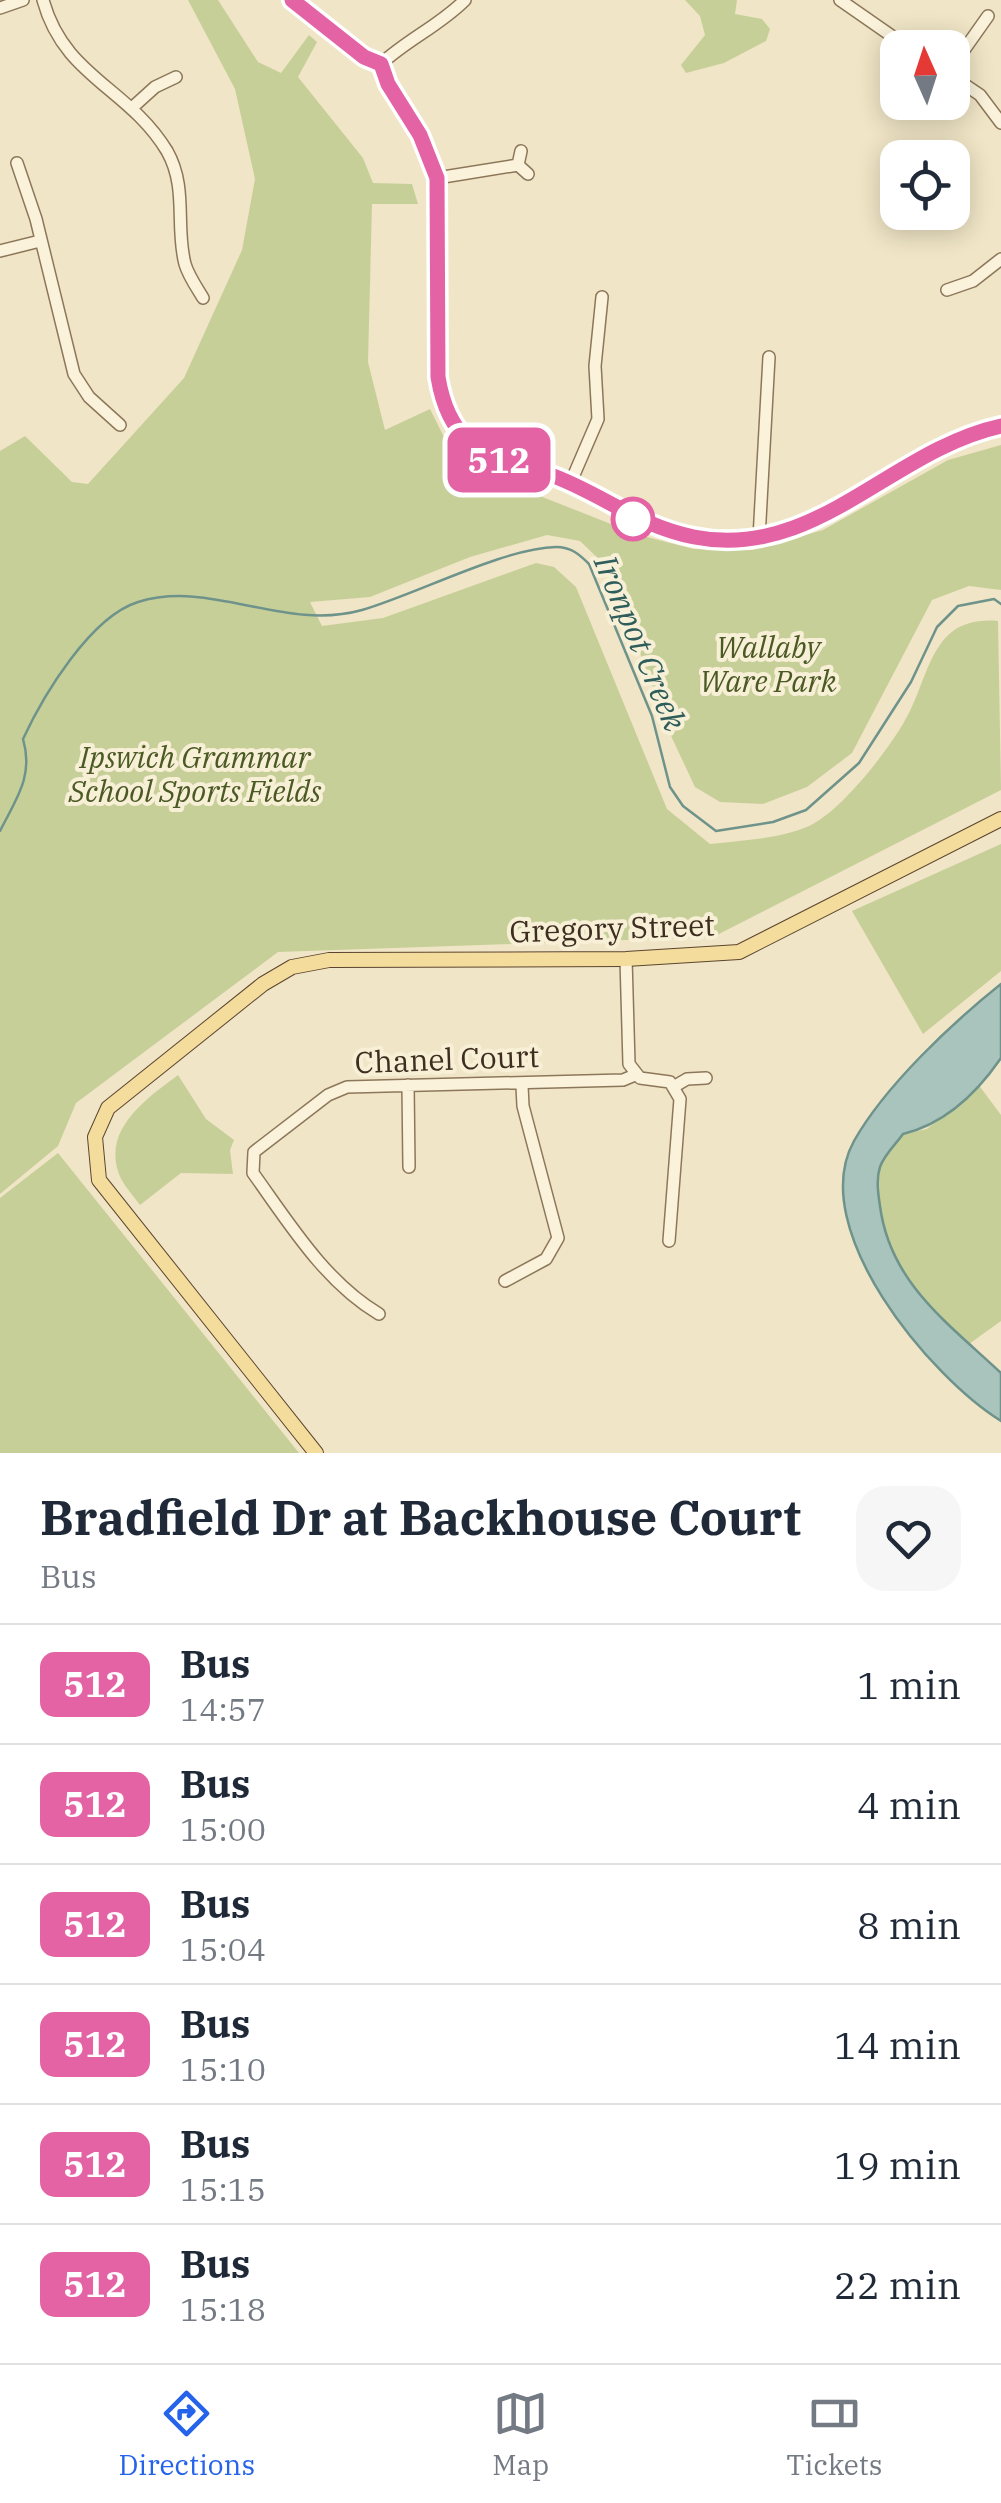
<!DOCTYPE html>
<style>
body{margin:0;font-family:"IBM Plex Serif",serif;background:#f6f6f7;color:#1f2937;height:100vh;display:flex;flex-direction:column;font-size:38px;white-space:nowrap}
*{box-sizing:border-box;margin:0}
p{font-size:32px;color:#747a83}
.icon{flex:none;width:55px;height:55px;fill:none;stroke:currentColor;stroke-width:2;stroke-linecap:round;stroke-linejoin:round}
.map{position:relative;height:1453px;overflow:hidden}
.side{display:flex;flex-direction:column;background:#fff;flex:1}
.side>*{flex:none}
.badge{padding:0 20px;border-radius:15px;font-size:35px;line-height:65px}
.needle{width:65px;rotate:357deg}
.fabs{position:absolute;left:880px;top:30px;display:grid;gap:20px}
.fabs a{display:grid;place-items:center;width:90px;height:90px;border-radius:20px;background:#fff;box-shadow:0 5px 25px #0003;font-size:50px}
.map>.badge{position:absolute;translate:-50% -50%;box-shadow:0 0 0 5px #fff}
.round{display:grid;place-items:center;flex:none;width:105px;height:105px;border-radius:30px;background:#f6f6f7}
.overview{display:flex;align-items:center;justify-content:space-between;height:170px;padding:0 40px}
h1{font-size:48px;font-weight:800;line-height:75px}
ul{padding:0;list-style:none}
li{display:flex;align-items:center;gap:30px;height:120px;padding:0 40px;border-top:2px solid #e0e1e3}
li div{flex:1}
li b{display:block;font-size:38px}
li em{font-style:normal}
li .badge{min-width:110px;font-weight:700;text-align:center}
.tabs{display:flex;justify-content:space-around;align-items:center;height:140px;border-top:2px solid #e0e1e3;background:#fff;font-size:28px;color:#747a83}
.tabs a{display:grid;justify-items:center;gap:5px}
.tabs .on{color:#2563eb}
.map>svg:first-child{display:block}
.green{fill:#c7cf99}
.water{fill:#a8c4bd;stroke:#6e938b;stroke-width:2.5}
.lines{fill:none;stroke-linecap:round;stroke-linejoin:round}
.stream{stroke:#6e938b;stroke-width:2.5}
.minor-casing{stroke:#8d775b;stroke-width:14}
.major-casing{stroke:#5b452f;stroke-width:16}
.minor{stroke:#faf2da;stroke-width:11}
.major{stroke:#f4dc9d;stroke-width:14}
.line-casing{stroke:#fff;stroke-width:22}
.line{stroke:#e463a4;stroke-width:15}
.stop-dot{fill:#fff;stroke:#e463a4;stroke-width:5}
.labels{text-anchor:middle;stroke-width:8;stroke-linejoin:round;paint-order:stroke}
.park-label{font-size:30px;font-style:italic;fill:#4b5a25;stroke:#f7efd6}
.street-label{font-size:30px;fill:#3d2e1f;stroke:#f7efd6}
.water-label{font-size:32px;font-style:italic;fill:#2e5d5b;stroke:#f7efd6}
</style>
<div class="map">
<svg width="1001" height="1453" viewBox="0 0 1001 1453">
<rect width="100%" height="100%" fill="#f0e5c6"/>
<!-- green -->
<path class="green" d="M188 0H218L258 62 281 73 309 35 317 42 298 77 363 158 373 183 412 184 418 204H372L368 362 385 430 430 409 451 451 484 474 639 535 694 549 753 550 823 530 948 460 1001 445V590L969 586 932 600 852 753 807 787 763 804 720 802 695 787 672 738 608 568 580 541 547 535 470 557 370 597 310 602 322 626 383 618 536 563 554 567 576 587 667 809 710 844C742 840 780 839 809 826 841 811 885 754 903 724 931 679 928 615 998 621L1001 790 713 937 278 952 76 1103 58 1146 0 1194V451L25 436 72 482 88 484 184 378 242 250 255 179 235 89Z
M685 0H737L735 14 762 19 770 29 766 41 724 63 686 73 681 65 705 35 700 16Z
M1001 844V971L923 1034 852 911Z
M178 1075 206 1119 234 1140 230 1150 233 1174 181 1173 140 1205C133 1195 121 1183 118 1171 104 1127 149 1097 178 1075Z
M978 1084 1001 1115V1321L969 1344C924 1305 888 1266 880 1204 878 1192 876 1177 880 1166 884 1155 896 1144 903 1134L927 1129Z
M58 1153 299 1453H0V1198Z"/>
<!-- water -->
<path class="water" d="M1001 984V1058C977 1093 944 1124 903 1134 896 1144 884 1155 880 1167 876 1179 878 1193 880 1206 890 1283 948 1323 1001 1373V1421C931 1378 805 1229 854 1141 885 1086 952 1023 1001 984Z"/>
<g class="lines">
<!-- stream -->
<path class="stream" d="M0 831C16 799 34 776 23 739 43 696 90 617 138 602 212 579 284 632 362 610 417 594 504 548 556 547 571 547 579 554 589 564L652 716 670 787 683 806 716 831 773 822 806 810 859 763 911 682 937 627 958 606 994 599 1001 604"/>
<defs>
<path id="minor" d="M43 0C64 77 128 87 167 151 188 188 175 226 185 264 188 275 197 288 203 298
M292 0 364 57 381 64 388 83 421 135 437 178 438 377C450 450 488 454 548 475 600 492 637 526 694 537 815 560 891 450 1001 426
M840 0 909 48
M0 8 23 0
M381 64C408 39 439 26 465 0
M952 67 988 16
M952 76 980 95 1001 123
M134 106 155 87 176 77
M521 151 518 165 528 174
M17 163 36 219 74 374 89 397 120 425
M437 178 518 165
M0 251 40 241
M947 290 973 281 1001 259
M570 484 598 419 595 366 602 297
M759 538 769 357
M626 959 629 1064 640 1078 670 1082 680 1099 669 1241
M408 1085 409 1167
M675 1086 687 1079 706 1078
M505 1281 546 1259 558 1238 523 1106 522 1086
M379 1314C325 1282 289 1223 253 1173L254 1152 328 1095 347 1087 623 1080 635 1075"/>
<path id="major" d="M316 1453 99 1180 95 1137 108 1108 263 984 292 967 329 960 626 959 739 952 1001 819"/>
</defs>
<!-- minor casing -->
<use href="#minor" class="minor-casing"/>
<!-- major casing -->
<use href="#major" class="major-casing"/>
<!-- minor -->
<use href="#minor" class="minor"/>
<!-- major -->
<use href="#major" class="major"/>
</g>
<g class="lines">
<defs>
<path id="line" d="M292 0 364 57 381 64 388 84 420 135 437 178 438 377C450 450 488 454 548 474 600 492 637 526 694 537 815 561 891 450 1001 426"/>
</defs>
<!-- line casing -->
<use href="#line" class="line-casing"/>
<!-- line -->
<use href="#line" class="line"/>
</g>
<!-- markers -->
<circle class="stop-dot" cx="633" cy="519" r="20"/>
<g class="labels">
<!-- park labels -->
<g class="park-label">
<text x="768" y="658">Wallaby<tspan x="768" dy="34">Ware Park</tspan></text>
<text x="195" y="768">Ipswich Grammar<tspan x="195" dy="34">School Sports Fields</tspan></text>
</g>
<!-- street labels -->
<g class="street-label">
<text transform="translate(612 929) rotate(-2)" y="10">Gregory Street</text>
<text transform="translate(447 1060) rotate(-2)" y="10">Chanel Court</text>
</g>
<!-- water labels -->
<g class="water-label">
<text transform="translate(640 643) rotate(67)" y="11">Ironpot Creek</text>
</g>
</g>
</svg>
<div class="fabs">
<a><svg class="needle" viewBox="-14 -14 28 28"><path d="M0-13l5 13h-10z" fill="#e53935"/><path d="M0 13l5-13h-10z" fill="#747a83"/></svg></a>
<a><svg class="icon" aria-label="locate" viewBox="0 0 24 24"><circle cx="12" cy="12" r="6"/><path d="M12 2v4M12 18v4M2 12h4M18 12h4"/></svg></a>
</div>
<b class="badge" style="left:499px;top:460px;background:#e463a4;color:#fff">512</b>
</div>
<section class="side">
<div class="overview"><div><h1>Bradfield Dr at Backhouse Court</h1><p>Bus</p></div><a class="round"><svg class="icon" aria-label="heart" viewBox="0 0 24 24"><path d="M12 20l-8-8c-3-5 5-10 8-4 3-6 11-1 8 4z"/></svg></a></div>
<ul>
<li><span class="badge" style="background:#e463a4;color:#fff">512</span><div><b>Bus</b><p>14:57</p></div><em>1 min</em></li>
<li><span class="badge" style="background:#e463a4;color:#fff">512</span><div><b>Bus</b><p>15:00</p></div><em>4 min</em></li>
<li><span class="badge" style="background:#e463a4;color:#fff">512</span><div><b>Bus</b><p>15:04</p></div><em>8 min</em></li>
<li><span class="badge" style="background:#e463a4;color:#fff">512</span><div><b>Bus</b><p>15:10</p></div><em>14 min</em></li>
<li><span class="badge" style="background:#e463a4;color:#fff">512</span><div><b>Bus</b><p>15:15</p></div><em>19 min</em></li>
<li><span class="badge" style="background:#e463a4;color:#fff">512</span><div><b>Bus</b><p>15:18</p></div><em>22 min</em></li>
</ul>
</section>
<nav class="tabs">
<a class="on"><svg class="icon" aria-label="directions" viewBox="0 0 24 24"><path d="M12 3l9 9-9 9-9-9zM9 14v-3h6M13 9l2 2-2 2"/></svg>Directions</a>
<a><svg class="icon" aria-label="map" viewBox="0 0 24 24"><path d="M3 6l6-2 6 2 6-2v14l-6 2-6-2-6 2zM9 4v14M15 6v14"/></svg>Map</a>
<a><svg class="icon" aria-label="tickets" viewBox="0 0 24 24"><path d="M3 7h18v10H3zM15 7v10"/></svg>Tickets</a>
</nav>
